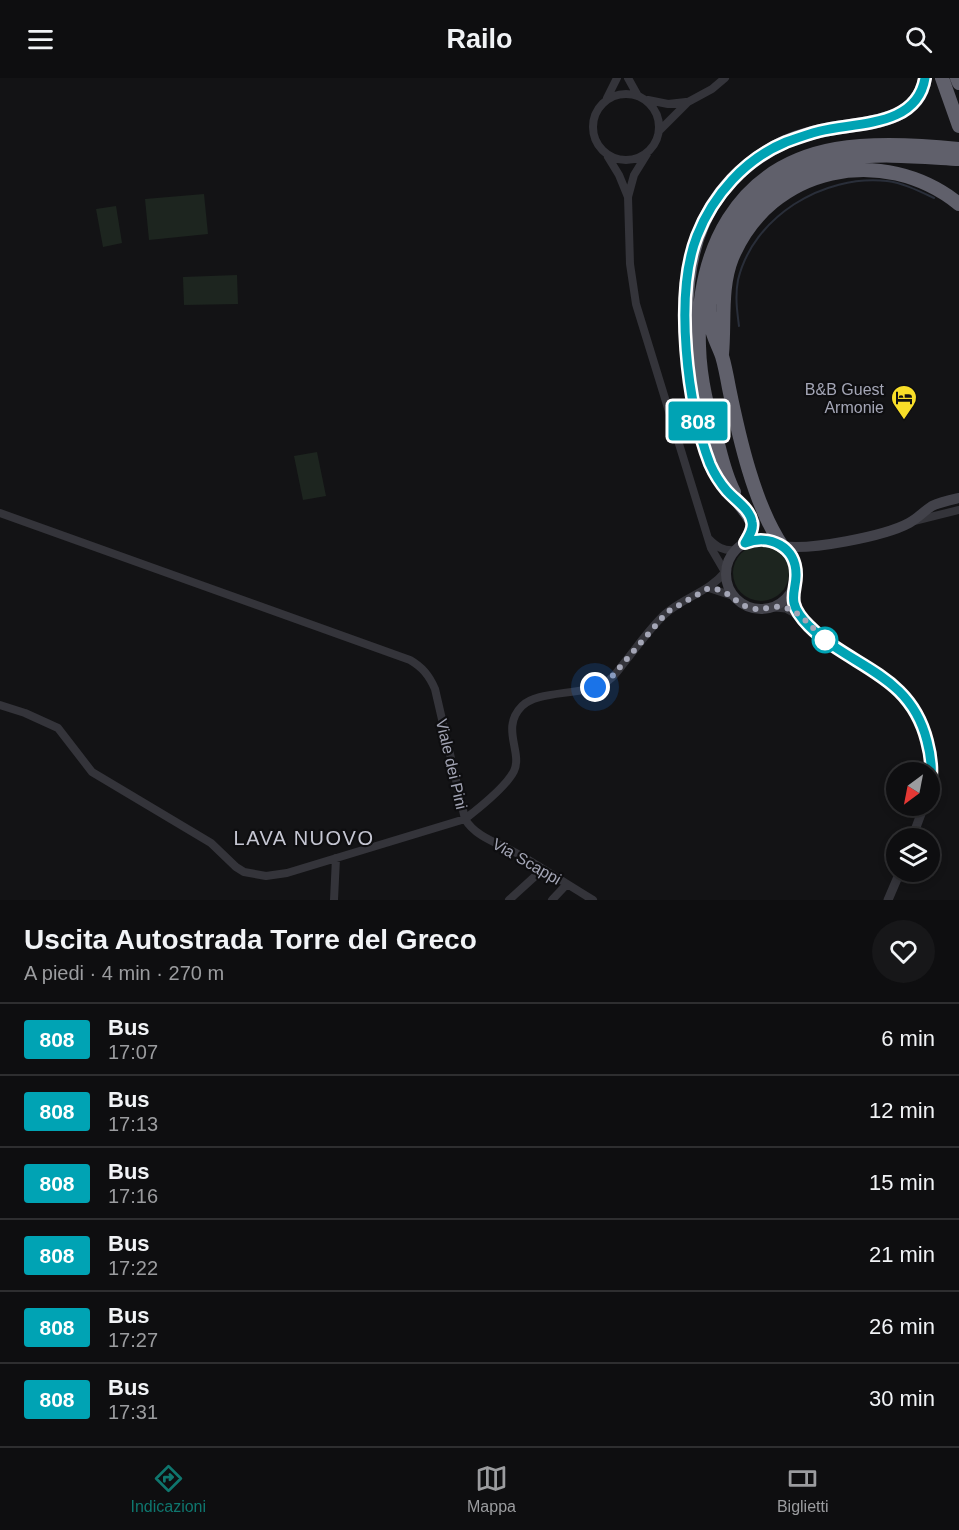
<!DOCTYPE html>
<html lang="it">
<meta charset="utf-8">
<style>
body{margin:0;font-family:Arial,sans-serif;background:#171719;color:#f1f3f6;height:100vh;display:flex;flex-direction:column;font-size:22px;white-space:nowrap}
*{box-sizing:border-box;margin:0}
p{font-size:20px;color:#9b9c9f}
.icon{flex:none;width:33px;height:33px;fill:none;stroke:currentColor;stroke-width:2;stroke-linecap:round;stroke-linejoin:round}
.map{position:relative;height:822px;overflow:hidden}
.drawer{display:flex;flex-direction:column;background:#0e0e10;flex:1}
.drawer>*{flex:none}
.badge{padding:0 12px;border-radius:4px;font-size:21px;line-height:39px}
.needle{width:39px;rotate:212deg}
.tools{position:absolute;left:886px;top:684px;display:grid;gap:12px}
.tools a{display:grid;place-items:center;width:54px;height:54px;border-radius:50%;background:#0e0e10;box-shadow:0 3px 9px #0003,0 0 0 2px #2e2e30;font-size:30px}
.you{position:absolute;width:30px;height:30px;margin:-15px;border:4px solid #fff;border-radius:50%;background:#1a73e8;box-shadow:0 0 0 9px #1a73e833}
.map>.badge{position:absolute;translate:-50% -50%;box-shadow:0 0 0 3px #fff}
.round{display:grid;place-items:center;flex:none;width:63px;height:63px;border-radius:32px;background:#171719}
.head{display:flex;align-items:center;justify-content:space-between;height:102px;padding:0 24px}
h1{font-size:28px;font-weight:700;line-height:45px}
ul{padding:0;list-style:none}
li{display:flex;align-items:center;gap:18px;height:72px;padding:0 24px;border-top:2px solid #2e2e30}
li div{flex:1}
li b{display:block;font-size:22px}
li em{font-style:normal}
li .badge{min-width:66px;font-weight:700;text-align:center}
header{display:flex;justify-content:space-between;align-items:center;height:78px;padding:0 24px;background:#0e0e10;font-size:27px;font-weight:700}
.tab-bar{display:flex;justify-content:space-around;align-items:center;height:84px;border-top:2px solid #2e2e30;background:#0e0e10;font-size:16px;color:#9b9c9f}
.tab-bar a{display:grid;justify-items:center;gap:3px}
.tab-bar .active{color:#0f766e}
.map>svg:first-child{display:block}
.green{fill:#1d251f}
.lines{fill:none;stroke-linecap:round;stroke-linejoin:round}
.stream{stroke:#292e39;stroke-width:2}
.minor{stroke:#34343a;stroke-width:8}
.tertiary{stroke:#34343a;stroke-width:9}
.secondary{stroke:#42424a;stroke-width:10}
.motorway{stroke:#60606b;stroke-width:14}
.line-casing{stroke:#fff;stroke-width:14}
.line{stroke:#00a3b4;stroke-width:9}
.walk{stroke:#a4a6b6;stroke-width:6;stroke-dasharray:0 10.8}
.stop-dot{fill:#fff;stroke:#00a3b4;stroke-width:3}
.labels{text-anchor:middle;stroke-width:4.5;stroke-linejoin:round;paint-order:stroke}
.poi-label{font-size:16px;fill:#a4a6b6;stroke:#0e0e10;text-anchor:end}
.street-label{font-size:16px;fill:#a4a6b6;stroke:#0e0e10}
.quarter-label{font-size:20px;letter-spacing:1.5px;fill:#c5c6d2;stroke:#0e0e10}
</style>
<header><svg class="icon" aria-label="menu" viewBox="0 0 24 24"><path d="M4 6h16M4 12h16M4 18h16"/></svg>Railo<svg class="icon" aria-label="search" viewBox="0 0 24 24"><circle cx="10" cy="10" r="6"/><path d="M15 15l6 6"/></svg></header>
<div class="map">
<svg width="959" height="822" viewBox="0 0 959 822">
<rect width="100%" height="100%" fill="#131315"/>
<!-- green -->
<path class="green" d="M204 116 208 156 149 162 145 121Z
M116 128 122 165 103 169 96 131Z
M237 197 238 226 184 227 183 199Z
M317 374 326 418 303 422 294 378Z
M733 495a28 28 0 1 1 56 0a28 28 0 1 1-56 0Z"/>
<g class="lines">
<!-- stream -->
<path class="stream" d="M739 248C737 233 735 218 738 202 753 139 823 96 887 103 903 105 919 113 934 120"/>
<!-- minor -->
<path class="minor" d="M628 0 638 18
M593 49a33 33 0 1 1 66 0a33 33 0 1 1-66 0Z
M607 20 617 0
M648 22 668 26 686 24
M659 53 688 24 712 11 725 0
M608 79 619 97 628 119
M0 435 410 582C422 589 429 597 435 611L465 741C476 760 501 766 520 777 544 791 568 807 593 822
M914 443 959 432
M709 461C717 469 723 473 735 472
M709 510 733 518
M0 627 25 635 58 650 92 694 211 765 236 789 244 794 266 798 287 795 465 741C478 731 506 709 514 693 523 674 500 650 522 628 538 611 587 619 609 602 615 598 620 590 624 585 637 569 650 550 665 536 684 519 709 514 725 494L711 470 636 226 630 186 628 119 634 97 647 76
M334 822 336 780
M509 822 543 791
M552 822 567 806"/>
<!-- tertiary -->
<path class="tertiary" d="M792 512C796 564 868 580 900 613 910 623 917 636 922 649 930 667 934 688 930 708
M775 529 786 530 797 536
M912 760 924 728
M888 822 900 794"/>
<!-- secondary -->
<path class="secondary" d="M726 496a35 35 0 1 1 70 0a35 35 0 1 1-70 0Z
M782 468C809 473 885 458 909 445 918 440 924 433 932 428 940 424 950 422 959 420"/>
<!-- motorway -->
<path class="motorway" d="M942 0 959 48
M957 0 959 5
M722 276C725 244 720 210 732 180 770 88 883 65 959 126
M734 414C726 399 722 382 718 366 708 333 700 303 699 268 696 174 735 89 836 71 875 64 920 67 959 71
M745 465 751 454 753 445C741 421 718 408 709 382 696 343 689 302 687 262 682 177 701 107 781 66 793 60 807 56 820 53 856 44 918 49 925 0
M782 468C754 426 739 359 729 310 727 299 725 288 722 278 718 267 712 257 710 244 707 219 715 192 724 169 731 151 743 134 757 121 813 67 888 77 959 81"/>
</g>
<g class="lines">
<defs>
<path id="line" d="M925 0C917 49 857 44 820 53 808 56 797 60 786 64 745 81 713 117 697 158 674 217 687 327 710 386 714 395 720 405 727 413 735 422 750 431 752 444 754 452 748 459 745 465 769 456 797 468 796 498 796 508 792 515 794 525 796 534 802 541 809 548 851 590 910 595 927 663 931 678 933 692 930 708"/>
</defs>
<!-- line casing -->
<use href="#line" class="line-casing"/>
<!-- line -->
<use href="#line" class="line"/>
<!-- walk -->
<path class="walk" d="M595 609 609 602 667 534 709 510C727 511 732 522 747 529 757 533 765 530 775 529 795 526 812 550 825 562"/>
</g>
<!-- icons -->
<defs>
<symbol id="hotel-pin" viewBox="-11 -11 22 30"><path d="M0 17L-7.5 6A9.5 9.5 0 1 1 7.5 6Z" fill="#f8de28" stroke="#0e0e10"/><path d="M-6-4.5h1.5V1H6V5H4.5V3h-9V5H-6ZM-4 0a1.8 1.8 0 1 1 3.6 0ZM.5 0V-2.5h3Q6-2.5 6 0Z" fill="#111"/></symbol>
</defs>
<g fill-rule="evenodd">
<use href="#hotel-pin" x="889" y="305" width="30" height="40"/>
</g>
<!-- markers -->
<circle class="stop-dot" cx="825" cy="562" r="12"/>
<g class="labels">
<!-- poi labels -->
<g class="poi-label">
<text x="884" y="317">B&amp;B Guest<tspan x="884" dy="18">Armonie</tspan></text>
</g>
<!-- street labels -->
<g class="street-label">
<text transform="translate(452 686) rotate(77)" y="6">Viale dei Pini</text>
<text transform="translate(527 783) rotate(30)" y="6">Via Scappi</text>
</g>
<!-- quarter labels -->
<g class="quarter-label">
<text x="304" y="767">LAVA NUOVO</text>
</g>
</g>
</svg>
<div class="tools">
<a><svg class="needle" viewBox="-14 -14 28 28"><path d="M0-13l5 13h-10z" fill="#e53935"/><path d="M0 13l5-13h-10z" fill="#9b9c9f"/></svg></a>
<a><svg class="icon" aria-label="layers" viewBox="0 0 24 24"><path d="M12 4l9 5-9 5-9-5zM3 14l9 5 9-5"/></svg></a>
</div>
<div class="you" style="left:595px;top:609px"></div>
<b class="badge" style="left:698px;top:343px;background:#00a3b4;color:#fff">808</b>
</div>
<section class="drawer">
<div class="head"><div><h1>Uscita Autostrada Torre del Greco</h1><p>A piedi · 4 min · 270 m</p></div><a class="round"><svg class="icon" aria-label="heart" viewBox="0 0 24 24"><path d="M12 20l-8-8c-3-5 5-10 8-4 3-6 11-1 8 4z"/></svg></a></div>
<ul>
<li><span class="badge" style="background:#00a3b4;color:#fff">808</span><div><b>Bus</b><p>17:07</p></div><em>6 min</em></li>
<li><span class="badge" style="background:#00a3b4;color:#fff">808</span><div><b>Bus</b><p>17:13</p></div><em>12 min</em></li>
<li><span class="badge" style="background:#00a3b4;color:#fff">808</span><div><b>Bus</b><p>17:16</p></div><em>15 min</em></li>
<li><span class="badge" style="background:#00a3b4;color:#fff">808</span><div><b>Bus</b><p>17:22</p></div><em>21 min</em></li>
<li><span class="badge" style="background:#00a3b4;color:#fff">808</span><div><b>Bus</b><p>17:27</p></div><em>26 min</em></li>
<li><span class="badge" style="background:#00a3b4;color:#fff">808</span><div><b>Bus</b><p>17:31</p></div><em>30 min</em></li>
</ul>
</section>
<nav class="tab-bar">
<a class="active"><svg class="icon" aria-label="directions" viewBox="0 0 24 24"><path d="M12 3l9 9-9 9-9-9zM9 14v-3h6M13 9l2 2-2 2"/></svg>Indicazioni</a>
<a><svg class="icon" aria-label="map" viewBox="0 0 24 24"><path d="M3 6l6-2 6 2 6-2v14l-6 2-6-2-6 2zM9 4v14M15 6v14"/></svg>Mappa</a>
<a><svg class="icon" aria-label="tickets" viewBox="0 0 24 24"><path d="M3 7h18v10H3zM15 7v10"/></svg>Biglietti</a>
</nav>
